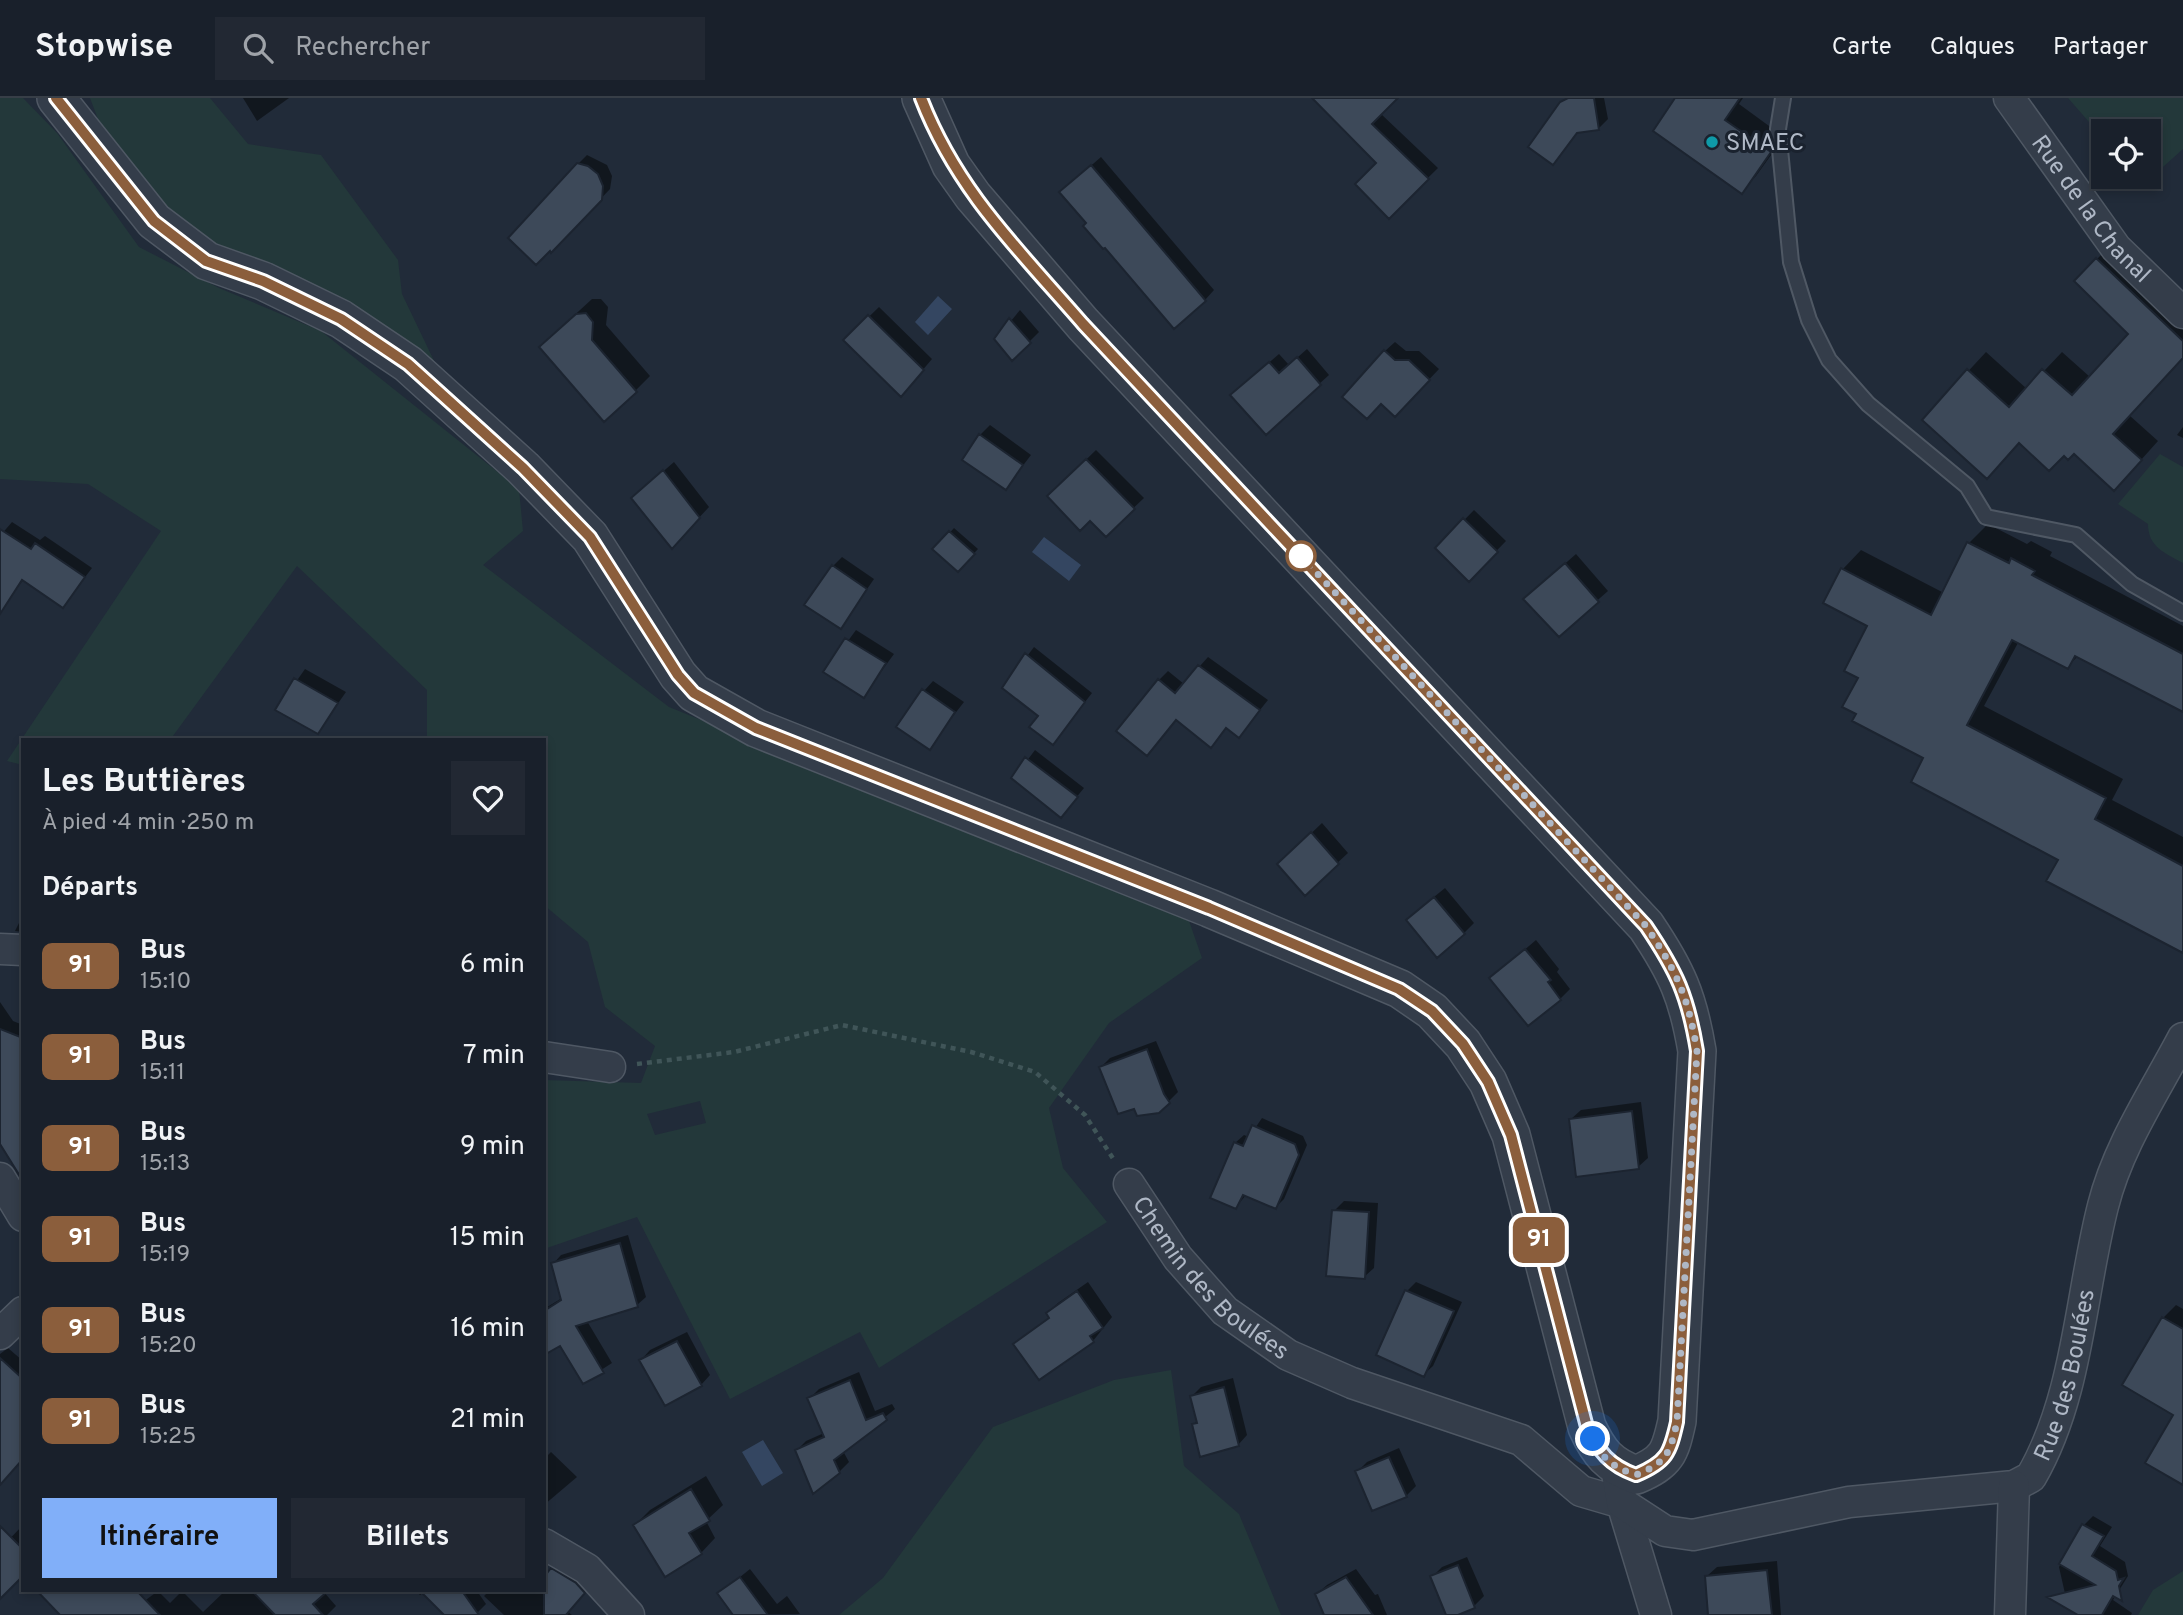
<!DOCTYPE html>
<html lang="fr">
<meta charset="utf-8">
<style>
body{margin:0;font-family:Overpass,sans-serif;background:#222833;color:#f1f3f6;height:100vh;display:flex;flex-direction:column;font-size:26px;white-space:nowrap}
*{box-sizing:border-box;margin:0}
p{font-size:23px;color:#9fa3a9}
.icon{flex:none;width:38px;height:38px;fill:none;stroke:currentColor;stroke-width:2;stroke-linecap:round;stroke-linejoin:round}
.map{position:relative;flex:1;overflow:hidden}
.side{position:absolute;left:21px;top:640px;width:525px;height:854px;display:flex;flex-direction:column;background:#19202b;border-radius:0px;box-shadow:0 4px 10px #0003,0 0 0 2px #373e47}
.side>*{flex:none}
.badge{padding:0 14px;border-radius:10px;font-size:24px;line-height:46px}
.controls{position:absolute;left:2091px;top:21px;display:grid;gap:14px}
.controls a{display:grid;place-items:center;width:70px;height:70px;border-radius:0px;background:#19202b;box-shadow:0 4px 10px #0003,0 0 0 2px #373e47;font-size:35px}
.you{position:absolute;width:35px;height:35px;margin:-18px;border:5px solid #fff;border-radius:50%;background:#1a73e8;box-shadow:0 0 0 10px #1a73e833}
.map>.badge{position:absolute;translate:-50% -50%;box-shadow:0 0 0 4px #fff}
h2{padding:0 21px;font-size:26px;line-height:63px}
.round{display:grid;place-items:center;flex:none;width:74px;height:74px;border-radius:0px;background:#222833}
.head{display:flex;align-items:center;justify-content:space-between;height:119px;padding:0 21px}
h1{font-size:33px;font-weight:700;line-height:52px}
.primary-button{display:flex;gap:14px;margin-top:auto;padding:14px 21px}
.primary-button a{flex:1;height:80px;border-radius:0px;background:#81aff9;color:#111;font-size:28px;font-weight:700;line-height:80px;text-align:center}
.primary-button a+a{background:#222833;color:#f1f3f6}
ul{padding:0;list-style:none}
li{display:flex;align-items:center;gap:21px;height:91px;padding:0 21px}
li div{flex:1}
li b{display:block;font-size:26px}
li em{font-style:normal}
li .badge{min-width:77px;font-weight:700;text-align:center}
header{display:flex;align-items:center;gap:42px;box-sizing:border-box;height:98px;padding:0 35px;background:#19202b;border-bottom:2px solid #373e47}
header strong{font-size:33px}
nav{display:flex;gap:38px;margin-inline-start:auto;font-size:24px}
.search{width:490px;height:63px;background:#222833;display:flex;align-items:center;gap:18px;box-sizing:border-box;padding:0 24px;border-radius:0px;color:#9fa3a9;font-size:26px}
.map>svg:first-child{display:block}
.green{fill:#23383a;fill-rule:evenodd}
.water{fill:#344661}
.shadow{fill:#0007}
.building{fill:#3d4959;stroke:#1c2430;stroke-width:2}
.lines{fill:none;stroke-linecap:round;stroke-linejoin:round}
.service-casing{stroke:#4f5864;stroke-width:18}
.minor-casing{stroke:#4f5864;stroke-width:33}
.tertiary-casing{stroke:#4f5864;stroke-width:40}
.path{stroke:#405558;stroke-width:4.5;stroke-dasharray:5 5;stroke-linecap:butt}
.service{stroke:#343d4a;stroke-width:14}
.minor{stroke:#343d4a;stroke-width:30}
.tertiary{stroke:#343d4a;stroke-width:37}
.line-casing{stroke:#fff;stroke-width:16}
.line{stroke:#8b5e3c;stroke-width:10}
.walk{stroke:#afb8c6;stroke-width:7;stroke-dasharray:0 12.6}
.culture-dot{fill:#0f9aa8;stroke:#1a222e;stroke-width:2.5}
.stop-dot{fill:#fff;stroke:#8b5e3c;stroke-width:3.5}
.labels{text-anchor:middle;stroke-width:6;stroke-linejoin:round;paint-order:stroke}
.poi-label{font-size:24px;fill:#afb8c6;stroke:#1a222e;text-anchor:start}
.street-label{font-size:24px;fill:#afb8c6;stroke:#1a222e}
</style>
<header>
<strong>Stopwise</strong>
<div class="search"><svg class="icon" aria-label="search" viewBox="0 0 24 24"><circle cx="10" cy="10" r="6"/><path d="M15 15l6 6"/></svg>Rechercher</div>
<nav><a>Carte</a><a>Calques</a><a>Partager</a></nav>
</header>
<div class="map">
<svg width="2183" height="1517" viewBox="0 0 2183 1517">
<rect width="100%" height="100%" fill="#212b39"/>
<!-- green -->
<path class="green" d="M0 0H23L57 35 139 149 219 190 321 233 519 391 523 433 483 467 669 609 1188 820 1202 860 1109 925 1049 1010 1063 1070 1107 1124 879 1270 860 1234 730 1301 637 1119 544 1151V982L641 985 655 948 605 909 588 844 544 807V642H427V592L297 468 170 642H23V667L7 663 161 433 88 386 0 381ZM700 1003 706 1025 655 1037 647 1016Z
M90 0H210L248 46 321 57 398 162 402 196 437 269 183 130 106 42Z
M2068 0H2183V51L2144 86 2137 79H2149V33H2104L2103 40Z
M2160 356 2183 369V465C2165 455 2148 449 2148 426L2118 406Z
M1171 1272 1184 1368 1239 1416 1281 1517H839L883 1480 993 1329 1114 1282Z
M2183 1473V1517H2138L2153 1492Z"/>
<!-- water -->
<path class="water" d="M938 198 952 211 928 237 915 224Z
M1044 439 1081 467 1069 483 1032 454Z
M763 1342 783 1375 762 1388 742 1354Z"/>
<!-- shadow -->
<path class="shadow" d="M243 0H289L257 23Z
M1321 0H1396L1380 15 1438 70 1389 118 1378 65Z
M1567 0H1604L1608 21 1598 31 1579 33 1553 65 1562 6Z
M1678 0H1743L1739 6 1784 39 1756 78 1741 93Z
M587 57 607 67 612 78 610 91 551 153 578 66Z
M1101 59 1214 192 1205 202 1088 125 1071 85Z
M2115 143 2183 208V259L2129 317 2158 343 2132 372 2074 354 2064 355 1924 321 1986 254 2027 291 2062 254 2090 279 2131 236 2097 161Z
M592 201H601L608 209 606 227 650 278 636 292 556 234Z
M879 209 932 261 910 287 845 242Z
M1020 212 1039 234 1013 260 996 241Z
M1395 244 1406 253H1419L1439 271 1405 307 1385 253Z
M1307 251 1329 277 1266 334 1242 288 1279 256 1289 267Z
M990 327 1031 357 1006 390 980 337Z
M2183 329V340L2177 337Z
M1096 352 1144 400 1106 436 1090 420 1049 398Z
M674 364 709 409 681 439 643 391Z
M1474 412 1506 443 1469 481 1437 450Z
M12 424 40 442 45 438 92 470 63 508 24 481 7 502 0 498V438Z
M1988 426 2027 446 2031 443 2052 454 2050 458 2183 528V612L2078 558 2067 569 2019 543 1984 608 2123 681 2112 702 2183 739V853L1926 659 1858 616 1860 579 1870 527 1825 504 1843 471 1861 452 1944 495 1969 445Z
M954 430 978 451 958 472 935 451Z
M1576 456 1608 493 1559 536 1535 492Z
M842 459 874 481 841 529 833 468Z
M856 532 894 556 864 597 826 573Z
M1034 549 1092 595 1053 645 1040 617 1004 589Z
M1208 559 1268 602 1239 638 1227 629 1211 648 1159 582 1168 573 1184 586Z
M305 571 346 594 318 634 277 611Z
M933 583 964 604 929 649 924 593Z
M1035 652 1084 690 1061 718 1014 680Z
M1322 725 1348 755 1305 795 1279 766Z
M1445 790 1474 825 1464 835 1418 812Z
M23 817V834L15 833Z
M1536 842 1559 871 1557 874 1570 891 1560 901 1491 880Z
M0 904 13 923 23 927V963L0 946Z
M1156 943 1178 994 1159 1013 1101 969 1110 960Z
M1641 1004 1648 1060 1638 1069 1571 1021 1581 1012Z
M1262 1020 1303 1038 1307 1047 1284 1101 1276 1109 1246 1097 1236 1109 1235 1045 1244 1037 1249 1039Z
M1344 1103 1378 1105 1374 1170 1364 1179 1334 1113Z
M628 1137 646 1199 637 1207 587 1223 612 1265 584 1283 561 1245 544 1255V1211L562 1200 553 1166 561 1157Z
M1088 1184 1112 1219 1093 1243 1015 1246 1050 1219 1048 1215 1058 1205Z
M1416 1184 1462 1204 1433 1268 1423 1277 1407 1193Z
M2176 1207 2183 1211V1367L2163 1220Z
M687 1234 710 1277 701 1287 641 1262 650 1252Z
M8 1250 23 1263V1360L0 1386V1256Z
M859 1274 875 1313 892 1306 895 1311 843 1353 849 1364 839 1374 797 1352 806 1343 824 1335 809 1301 819 1291Z
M1233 1280 1247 1337 1238 1347 1193 1327 1198 1322 1192 1298 1201 1289Z
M1399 1350 1416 1388 1406 1398 1357 1374 1367 1364Z
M551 1354 577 1379 544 1407V1361Z
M706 1378 723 1407 706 1423 715 1440 701 1455 635 1427 650 1412Z
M2093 1418 2112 1429 2100 1448 2125 1464 2128 1478 2113 1502 2132 1515 2131 1517H2082L2068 1509 2059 1469 2084 1427Z
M22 1428 23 1476 0 1498V1451Z
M1467 1459 1484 1498 1474 1508 1448 1517 1432 1479 1442 1469Z
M562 1462 593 1484 568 1514 572 1517H504L484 1498 489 1493H544L552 1471Z
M1777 1463 1781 1517H1710L1707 1478 1717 1469Z
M750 1471 777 1506 787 1498 800 1516 735 1517 719 1496Z
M1356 1471 1375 1497 1378 1496 1387 1517H1326L1317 1496 1327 1487Z
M39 1493H133L143 1504 158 1493 170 1505 182 1493 203 1514 225 1493H323L336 1508 327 1517H63Z
M416 1493H477L486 1506 475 1517H446L424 1494 420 1497Z"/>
<!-- building -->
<path class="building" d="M1312 0H1398L1372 26 1429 81 1389 121 1355 86 1376 65Z
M1568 0H1594L1599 32 1577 35 1553 67 1528 49 1560 4Z
M1675 0H1740L1725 22 1771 54 1742 96 1653 33Z
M577 65 588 68 598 76 603 88 602 102 551 155 550 153 536 167 508 140Z
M1091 67 1206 203 1174 231 1105 150 1103 151 1083 128 1086 125 1059 94Z
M2096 160 2183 243V260L2113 336 2142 362 2114 393 2074 356 2068 362 2064 358 2049 373 2019 345 1987 381 1922 322 1967 271 2009 309 2042 271 2072 297 2128 236 2074 183Z
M586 215 593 224 592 242 637 294 604 324 539 249 576 216Z
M868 217 924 272 901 299 843 242Z
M1009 220 1031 245 1012 263 994 241Z
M1384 252 1395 262H1409L1430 282 1395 319 1381 306 1367 321 1342 299Z
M1297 259 1321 287 1266 337 1230 297 1269 264 1279 275Z
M979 336 1023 367 1006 392 962 362Z
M1086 361 1135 411 1106 439 1090 423 1080 433 1047 398Z
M663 372 700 420 672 451 631 400Z
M1463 420 1498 454 1469 484 1435 450Z
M0 431 31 451 35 445 85 479 63 510 22 482 0 516Z
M949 433 975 456 958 474 932 451Z
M1967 444 2009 465 2011 460 2035 473 2032 477 2183 556V614L2075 558 2068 571 2012 542 1967 627 2106 700 2095 721 2183 768V855L2046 783 2058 762 1911 684 1923 660 1852 623 1856 616 1842 609 1858 580 1844 573 1867 528 1823 505 1841 470 1931 517Z
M1565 465 1599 504 1559 539 1523 501Z
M832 467 867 491 841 531 804 507Z
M845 540 886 565 864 600 823 574Z
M1025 555 1085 604 1053 647 1029 629 1038 618 1002 590Z
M1198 567 1260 612 1239 640 1226 630 1211 650 1176 622 1147 658 1116 633 1158 581 1175 595Z
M294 580 338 605 318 636 275 612Z
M922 591 955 614 930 652 896 629Z
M1025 659 1078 699 1061 720 1011 680Z
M1311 734 1339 766 1305 798 1277 766Z
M1434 799 1465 836 1437 860 1406 822Z
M1525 851 1551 882 1548 884 1561 902 1528 928 1489 880Z
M0 931 23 940V1083L0 1046Z
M1147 951 1164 996 1170 1005 1159 1015 1137 1018 1134 1011 1118 1016 1099 969Z
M1632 1013 1639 1071 1576 1079 1569 1021Z
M1252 1027 1295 1046 1299 1057 1276 1111 1243 1097 1236 1111 1210 1100 1234 1044 1243 1048Z
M1332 1112 1369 1114 1365 1181 1326 1178Z
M620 1145 638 1209 576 1228 604 1275 583 1286 560 1248 544 1257V1213L561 1202 551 1165Z
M1405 1192 1454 1213 1424 1279 1376 1257Z
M1077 1193 1103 1230 1090 1238 1094 1244 1039 1282 1013 1246 1049 1220 1046 1215Z
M2162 1219 2183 1231V1387L2145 1365 2173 1317 2122 1287Z
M677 1243 702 1288 665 1308 639 1262Z
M0 1260 23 1281V1361L0 1387Z
M850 1282 866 1322 883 1315 887 1322 834 1362 840 1375 813 1396 795 1352 824 1339 807 1300Z
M1224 1289 1239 1348 1200 1359 1192 1326 1197 1325 1190 1298Z
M1389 1359 1407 1399 1372 1413 1355 1373Z
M691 1391 710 1423 689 1435 702 1456 665 1479 633 1427Z
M2082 1426 2104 1438 2092 1458 2116 1473 2118 1482 2124 1480 2119 1488 2122 1503 2113 1498 2102 1517H2078L2047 1499 2095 1487 2059 1466Z
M0 1428 23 1451V1478L0 1501Z
M1458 1467 1475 1510 1458 1517H1446L1430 1478Z
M551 1470 576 1485 585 1495 566 1517H544V1479Z
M1767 1472 1772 1517H1708L1705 1478Z
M740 1479 768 1517H733L717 1495Z
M1346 1479 1373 1517H1324L1315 1496Z
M37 1493H137L160 1517H60Z
M252 1493H328L313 1506 323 1517H275Z
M420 1493H462L479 1517H444Z"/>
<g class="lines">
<defs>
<path id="service" d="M1783 0 1778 31 1791 164 1809 222 1829 262 1868 306 1967 388 1986 419 2076 437 2132 486 2183 515"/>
<g id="minor">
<path id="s1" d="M2009 0 2116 150 2183 215"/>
<path d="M0 851 23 852"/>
<path d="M544 959 610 969"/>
<path d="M0 1080 23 1118"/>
<path id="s2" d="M1129 1086 1178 1160 1225 1213 1288 1257 1352 1285 1521 1342 1581 1393 1622 1405 1656 1517"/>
<path d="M0 1236 23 1214"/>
<path id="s3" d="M1616 1369 1622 1405 1665 1433 1693 1437 1849 1404 2014 1388 2031 1379C2078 1298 2080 1198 2103 1108 2118 1048 2154 995 2183 940"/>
<path d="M544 1446 587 1471 629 1517"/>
<path d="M2010 1517 2014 1388"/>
</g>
<path id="tertiary" d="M56 0 154 123 207 163 263 183 341 221 408 266 523 370 590 439 678 577 694 595 756 630 1209 810 1400 891 1432 913 1463 946 1488 984 1511 1037 1587 1329C1599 1355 1609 1367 1636 1377 1667 1364 1670 1355 1677 1323L1697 953C1688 899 1677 874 1646 828L1083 226 973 98 951 67 921 0"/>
</defs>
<!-- service casing -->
<use href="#service" class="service-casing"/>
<!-- minor casing -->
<use href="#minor" class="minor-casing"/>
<!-- tertiary casing -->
<use href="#tertiary" class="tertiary-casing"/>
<!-- path -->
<path class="path" d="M637 966 734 954 842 927 971 954 1035 974 1085 1017 1114 1062"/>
<!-- service -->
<use href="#service" class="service"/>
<!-- minor -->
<use href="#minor" class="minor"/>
<!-- tertiary -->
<use href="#tertiary" class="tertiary"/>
</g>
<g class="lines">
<defs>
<path id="line" d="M56 0 154 123 206 163 263 183 341 221 408 266 523 370 590 439 678 577 694 595 756 630 1209 810 1399 891 1432 913 1463 946 1488 984 1511 1037 1587 1329C1599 1354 1609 1367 1636 1377 1667 1364 1670 1355 1677 1324L1697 953C1688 898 1677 874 1646 828L1083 226C1019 152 957 93 921 0"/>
</defs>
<!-- line casing -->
<use href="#line" class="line-casing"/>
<!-- line -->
<use href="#line" class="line"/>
<!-- walk -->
<path class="walk" d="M1301 458 1646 828C1677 874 1688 898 1697 953L1677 1324C1670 1355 1667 1364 1636 1377 1616 1370 1602 1362 1593 1341"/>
</g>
<!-- markers -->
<circle class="culture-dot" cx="1712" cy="44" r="7"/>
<circle class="stop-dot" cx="1301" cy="458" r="14"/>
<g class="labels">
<!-- poi labels -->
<g class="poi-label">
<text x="1726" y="52">SMAEC</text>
</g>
<!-- street labels -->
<g class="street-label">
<text dy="8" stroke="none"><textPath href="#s1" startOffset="138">Rue de la Chanal</textPath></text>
<text dy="8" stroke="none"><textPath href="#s2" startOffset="126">Chemin des Boulées</textPath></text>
<text dy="8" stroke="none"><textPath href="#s3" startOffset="569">Rue des Boulées</textPath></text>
</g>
</g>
</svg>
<div class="controls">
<a><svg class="icon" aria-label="locate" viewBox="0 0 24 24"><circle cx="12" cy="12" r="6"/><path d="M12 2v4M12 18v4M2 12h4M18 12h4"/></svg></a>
</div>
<div class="you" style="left:1593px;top:1341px"></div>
<b class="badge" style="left:1539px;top:1142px;background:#8b5e3c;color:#fff">91</b>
<section class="side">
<div class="head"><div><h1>Les Buttières</h1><p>À pied · 4 min · 250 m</p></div><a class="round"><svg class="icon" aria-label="heart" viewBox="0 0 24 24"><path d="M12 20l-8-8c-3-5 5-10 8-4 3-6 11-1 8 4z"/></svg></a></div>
<h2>Départs</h2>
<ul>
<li><span class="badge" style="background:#8b5e3c;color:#fff">91</span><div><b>Bus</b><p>15:10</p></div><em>6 min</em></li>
<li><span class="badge" style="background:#8b5e3c;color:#fff">91</span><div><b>Bus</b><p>15:11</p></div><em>7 min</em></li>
<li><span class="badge" style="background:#8b5e3c;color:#fff">91</span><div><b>Bus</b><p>15:13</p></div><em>9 min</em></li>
<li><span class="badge" style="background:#8b5e3c;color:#fff">91</span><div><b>Bus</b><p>15:19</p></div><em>15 min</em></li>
<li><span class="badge" style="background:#8b5e3c;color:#fff">91</span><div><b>Bus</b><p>15:20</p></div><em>16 min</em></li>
<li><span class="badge" style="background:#8b5e3c;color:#fff">91</span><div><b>Bus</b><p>15:25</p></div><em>21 min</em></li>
</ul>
<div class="primary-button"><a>Itinéraire</a><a>Billets</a></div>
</section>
</div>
